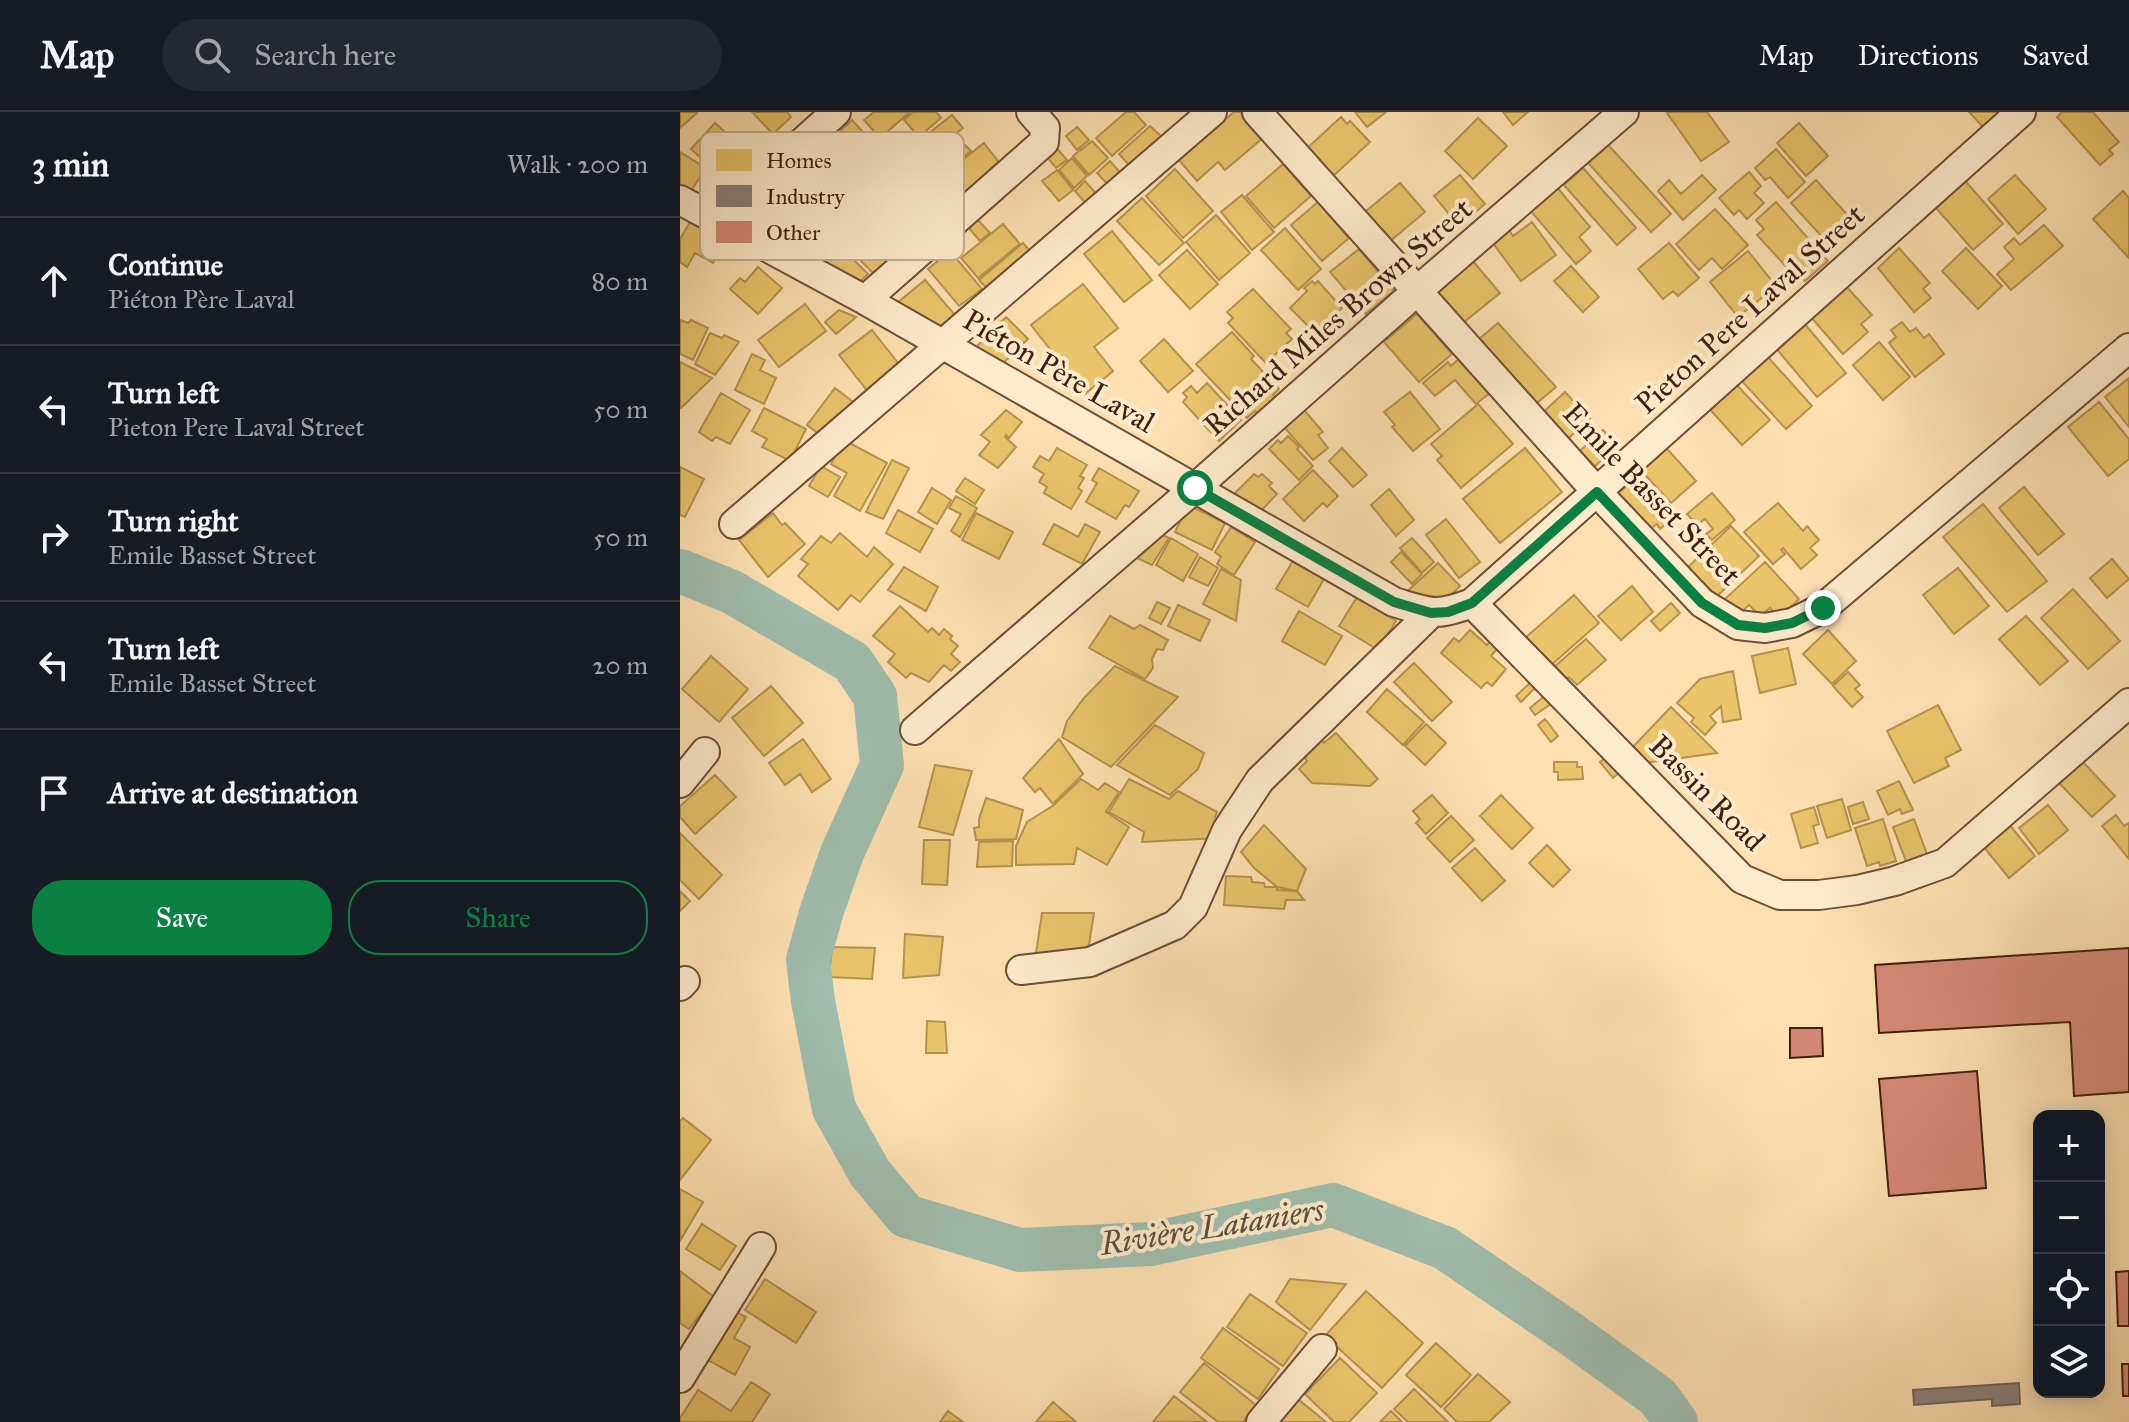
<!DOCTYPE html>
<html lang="en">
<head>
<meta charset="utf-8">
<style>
  body { margin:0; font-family:"IM FELL Great Primer",serif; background:#242831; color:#f1f3f6 }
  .controls { position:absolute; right:24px; bottom:24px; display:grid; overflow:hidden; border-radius:16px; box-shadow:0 4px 20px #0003 }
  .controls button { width:72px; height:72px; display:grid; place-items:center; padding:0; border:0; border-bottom:2px solid #363941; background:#171b24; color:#f1f3f6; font:40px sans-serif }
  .stop { position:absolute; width:24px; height:24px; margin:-18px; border:6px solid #0b8043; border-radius:50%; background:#fff }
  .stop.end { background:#0b8043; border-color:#fff; box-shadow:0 2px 8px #0008 }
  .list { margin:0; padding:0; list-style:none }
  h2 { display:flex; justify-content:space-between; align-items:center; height:104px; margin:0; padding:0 32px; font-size:34px }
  h2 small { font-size:26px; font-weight:400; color:#9ea1a6 }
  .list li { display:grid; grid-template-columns:52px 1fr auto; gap:24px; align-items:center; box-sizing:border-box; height:128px; padding:0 32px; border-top:2px solid #363941 }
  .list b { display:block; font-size:30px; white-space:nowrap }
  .list p { margin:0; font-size:26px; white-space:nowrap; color:#9ea1a6 }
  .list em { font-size:26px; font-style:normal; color:#9ea1a6 }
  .actions { display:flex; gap:16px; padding:24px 32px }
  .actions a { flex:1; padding:18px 0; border:2px solid #0b8043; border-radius:32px; text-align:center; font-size:28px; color:#0b8043 }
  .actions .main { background:#0b8043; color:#fff }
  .icon { flex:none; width:44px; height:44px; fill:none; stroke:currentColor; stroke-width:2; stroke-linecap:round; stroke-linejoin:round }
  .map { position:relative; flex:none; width:1449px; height:1310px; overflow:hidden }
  header { display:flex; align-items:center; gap:48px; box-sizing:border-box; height:112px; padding:0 40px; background:#171b24; border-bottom:2px solid #363941 }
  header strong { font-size:38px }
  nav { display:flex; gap:44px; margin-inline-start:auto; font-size:28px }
  .search { width:560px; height:72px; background:#242831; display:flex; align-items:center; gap:20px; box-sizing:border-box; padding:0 28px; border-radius:44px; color:#9ea1a6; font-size:30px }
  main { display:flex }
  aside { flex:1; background:#171b24 }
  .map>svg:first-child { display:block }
  .homes { fill:#e9c46a; stroke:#b6924f; stroke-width:2 }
  .industry { fill:#8a817c; stroke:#74635b; stroke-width:2 }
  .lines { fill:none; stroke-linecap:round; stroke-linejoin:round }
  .river { stroke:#9fbdae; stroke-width:44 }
  .building { fill:#d58775; stroke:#401e0f; stroke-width:2 }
  .minor-casing { stroke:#6f4e38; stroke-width:32 }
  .minor { stroke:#feebcc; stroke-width:28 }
  .route { stroke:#0b8043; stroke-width:10 }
  .labels { text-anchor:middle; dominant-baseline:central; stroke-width:8; stroke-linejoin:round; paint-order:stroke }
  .street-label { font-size:30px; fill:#401e0f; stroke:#feebcc }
  .water-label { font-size:32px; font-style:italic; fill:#5c4e3f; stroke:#feebcc }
  .key { fill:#feebcc; stroke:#c5ae93; stroke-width:2 }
  .key-label { font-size:22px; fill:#401e0f }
</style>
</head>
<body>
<header>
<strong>Map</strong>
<div class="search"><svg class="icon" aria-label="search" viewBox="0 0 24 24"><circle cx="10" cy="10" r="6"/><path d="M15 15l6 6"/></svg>Search here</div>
<nav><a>Map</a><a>Directions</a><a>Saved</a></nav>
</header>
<main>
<aside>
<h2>3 min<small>Walk · 200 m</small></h2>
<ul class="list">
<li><svg class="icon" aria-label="ahead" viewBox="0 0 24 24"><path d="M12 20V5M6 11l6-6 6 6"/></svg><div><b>Continue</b><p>Piéton Père Laval</p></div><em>80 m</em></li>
<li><svg class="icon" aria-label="left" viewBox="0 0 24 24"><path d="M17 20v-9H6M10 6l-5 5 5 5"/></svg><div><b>Turn left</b><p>Pieton Pere Laval Street</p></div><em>50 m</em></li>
<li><svg class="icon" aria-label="right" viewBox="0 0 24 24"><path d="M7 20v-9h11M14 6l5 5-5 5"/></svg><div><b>Turn right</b><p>Emile Basset Street</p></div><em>50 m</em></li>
<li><svg class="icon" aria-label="left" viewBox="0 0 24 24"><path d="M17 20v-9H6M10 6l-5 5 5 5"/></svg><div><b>Turn left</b><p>Emile Basset Street</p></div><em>20 m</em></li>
<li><svg class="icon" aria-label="arrive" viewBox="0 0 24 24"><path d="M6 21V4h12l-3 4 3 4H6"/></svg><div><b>Arrive at destination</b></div></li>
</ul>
<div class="actions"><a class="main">Save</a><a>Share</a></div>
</aside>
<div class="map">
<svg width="1449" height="1310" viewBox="0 0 1449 1310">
  <rect width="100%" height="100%" fill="#fde0b1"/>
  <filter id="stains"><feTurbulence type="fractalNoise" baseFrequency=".0025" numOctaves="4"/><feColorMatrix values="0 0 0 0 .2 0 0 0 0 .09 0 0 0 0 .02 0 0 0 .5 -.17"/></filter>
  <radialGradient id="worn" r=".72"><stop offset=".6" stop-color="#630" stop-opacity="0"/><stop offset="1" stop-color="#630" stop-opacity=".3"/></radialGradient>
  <path class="homes" d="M0,0H16L17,1L0,16Z
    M72,0H107L111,5L93,22Z
    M194,0H230L200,26L184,8Z
    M233,0H256L261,6L239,25L224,8Z
    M446,0H454L466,13L432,44L416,26Z
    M554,0H560L583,26L545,58L538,50L517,69L499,48Z
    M675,0H706L687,15Z
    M823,0H848L833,13Z
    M990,0H1027L1049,30L1021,49L987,1Z
    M1289,0H1322L1304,16Z
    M1382,0H1413L1439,30L1429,38L1433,42L1420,53L1377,5Z
    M272,3L283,16L255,37L244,25Z
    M661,5L667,12L670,9L690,30L650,67L624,39Z
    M798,6L827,34L793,67L765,39Z
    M172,8L189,27L142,68L117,40L143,17L152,27Z
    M35,11L68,41L44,67L11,37Z
    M1119,11L1148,44L1126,64L1097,31Z
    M470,14L484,27L451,55L439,42Z
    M397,15L409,28L397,38L386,24Z
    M277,25L291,39L252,70L240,55Z
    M922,26L991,102L971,120L908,51L911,49L904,41Z
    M412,29L428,46L409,63L393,44Z
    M304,31L321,53L269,93L252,72Z
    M373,32L387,48L376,56L363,40Z
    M1096,37L1125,70L1108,86L1090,65L1085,68L1075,56Z
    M0,40L26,56L9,82L0,77Z
    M392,46L407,64L394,76L379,58Z
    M430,49L444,65L432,77L417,61Z
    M603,52L631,84L594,116L566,84Z
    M903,56L956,116L937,133L884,73Z
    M495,57L533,99L503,126L466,84Z
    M377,58L393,78L379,89L362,69Z
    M1069,60L1081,74L1074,81L1084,91L1067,107L1059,98L1054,103L1039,86Z
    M780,63L805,92L779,114L754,84Z
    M1022,63L1036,78L1003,108L978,79L989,68L1001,82Z
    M1280,63L1323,112L1293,138L1250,89Z
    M1335,63L1366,97L1338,122L1308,87Z
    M1136,68L1171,107L1146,129L1111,91Z
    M405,69L419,85L408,94L395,79Z
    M720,71L745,100L709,130L685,100Z
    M876,74L910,115L899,125L911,139L896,152L849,97Z
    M1443,79L1449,86V146L1413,107Z
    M562,83L594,120L572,138L541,100Z
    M462,86L504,131L479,153L437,109Z
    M638,90L669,126L642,149L611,113Z
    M1096,90L1148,149L1125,169L1114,157L1111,160L1077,123L1084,117L1076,108Z
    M1035,97L1068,133L1042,157L1032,146L1019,158L996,132Z
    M536,103L570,141L539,168L506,130Z
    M298,108L310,121L300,129L289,116Z
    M10,110L45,131L33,151L15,141L7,155L0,150V127Z
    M852,110L876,143L841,169L812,130L829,118L833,124Z
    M323,112L340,132L298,166L281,146Z
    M1364,113L1383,134L1331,178L1317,162L1334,147L1324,135L1334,126L1340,133Z
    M141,115L188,162L174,175L113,138Z
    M605,116L641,157L618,178L581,138Z
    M432,119L472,168L444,190L404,142Z
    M343,131L355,145L309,179L299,168Z
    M989,131L1019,166L998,184L993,179L983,187L958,157Z
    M1219,136L1250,171L1243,177L1251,186L1234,200L1198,156Z
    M1286,136L1322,174L1298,197L1262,159Z
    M193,137L207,150L195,163L181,149Z
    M679,137L714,179L686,202L650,160Z
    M507,138L538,172L510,197L479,163Z
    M270,139L302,177L279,194L248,157Z
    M1068,139L1096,174L1058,205L1030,170Z
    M792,148L820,181L778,215L751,183Z
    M891,154L919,185L903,200L874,169Z
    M78,155L102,176L78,202L50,177L60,166L65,170Z
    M245,168L280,209L253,223L217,191Z
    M632,169L635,172L638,169L662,196L645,214L644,212L635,221L610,196L627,179L624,176Z
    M403,172L438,216L414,235L433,259L405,282L351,213Z
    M1166,174L1192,203L1181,212L1188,220L1163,242L1130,204Z
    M573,177L611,217L606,221L612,227L586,251L548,211L553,206L547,200Z
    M125,192L146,219L99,255L78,228Z
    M159,198L176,205L156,222L145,210Z
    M737,202L772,242L739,270L704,230Z
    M326,205L348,227L317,257L296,235Z
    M0,208L8,211L11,208L28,216L13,248L0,242Z
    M1222,210L1230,220L1236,216L1244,226L1249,222L1264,242L1235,265L1209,231L1216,225L1211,218Z
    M818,211L876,275L851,296L793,232Z
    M1124,211L1166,261L1137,285L1095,235Z
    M192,218L222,256L189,281L159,243Z
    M552,220L574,244L571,247L599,277L593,283L597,288L580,304L575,299L567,306L516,252Z
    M30,221L42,226L44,223L59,230L35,263L15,252Z
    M484,227L513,259L488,280L460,249Z
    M1199,230L1230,265L1203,288L1173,253Z
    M72,242L85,248L80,258L96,266L84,292L55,278Z
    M1087,244L1132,294L1106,317L1061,268Z
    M781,245L811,280L796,292L775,268L755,284L743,271L768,250L771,254Z
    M0,250L32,266L1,296H0Z
    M1449,266V315L1425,285Z
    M1053,269L1090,308L1062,333L1026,293Z
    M527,271L561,308L539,329L503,290L507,285L503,281L511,274L517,281Z
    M155,276L181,296L144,326L127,313Z
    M730,280L760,317L733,339L712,315L715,313L704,300Z
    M885,280L910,307L881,333L857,306Z
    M41,281L70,298L50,332L36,325L32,329L19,320Z
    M1419,290L1449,327V347L1428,364L1388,315Z
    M798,292L833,332L781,376L757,348L762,344L751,332Z
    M84,296L126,317L110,349L82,335L87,327L72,319Z
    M326,298L342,310L329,326L326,323L325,325L336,335L318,356L299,343L310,330L301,323Z
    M624,298L643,320L638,323L648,336L633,348L603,314Z
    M923,318L937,334L912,357L892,346Z
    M608,324L619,335L617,337L633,354L619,368L589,337L598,328L601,331Z
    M164,328L207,351L180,399L154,384L167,361L151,352Z
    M980,329L1016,369L991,391L955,352Z
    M377,336L407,353L400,364L404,366L398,376L402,379L391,397L364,381L367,375L359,370L364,362L353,355L360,344L369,349Z
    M662,336L687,363L673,375L649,349Z
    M845,336L882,380L820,431L783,387Z
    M212,348L229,356L203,407L186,400Z
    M141,354L160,365L148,385L129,374Z
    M0,355L24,367L5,405L0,403Z
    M419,356L459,379L449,395L445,393L436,407L406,390L417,371L412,368Z
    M633,358L658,384L647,395L643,391L624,409L603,387Z
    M574,362L578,365L582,362L592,371L589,374L597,382L578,402L555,381Z
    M957,365L994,405L980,417L977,412L968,419L936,383Z
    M285,366L304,378L295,392L276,379Z
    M1344,375L1384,422L1358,443L1319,396Z
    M252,376L271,388L257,412L238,400Z
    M709,377L734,408L716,424L691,393Z
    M1032,381L1055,408L1032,428L1026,422L1033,417L1025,407L1017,413L1007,402Z
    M276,384L297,396L280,425L271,419L281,402L269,396Z
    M1098,391L1123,419L1127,414L1139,428L1130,436L1137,443L1121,457L1103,436L1101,438L1105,442L1093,452L1064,420Z
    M1303,392L1367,469L1327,500L1263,425Z
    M508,393L545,411L532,438L495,420Z
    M218,398L253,417L240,440L206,421Z
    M93,401L102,413L105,411L125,432L88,465L59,428Z
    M296,401L333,420L319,447L282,428Z
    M766,407L800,450L779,466L746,423Z
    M374,412L398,425L405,412L420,420L402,452L363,432Z
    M1051,414L1079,444L1035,486L1007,456Z
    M551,415L575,430L554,463L537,452L541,445L535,440Z
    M474,419L489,426L472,453L444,440Z
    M160,421L187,445L194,435L213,452L180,490L171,483L158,498L118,464L128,452L121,447L141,424L151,431Z
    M491,426L518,442L503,469L476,453Z
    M732,426L754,450L742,461L720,436Z
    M721,440L742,462L732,472L711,450Z
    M520,445L538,456L528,474L509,465Z
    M614,447L645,465L628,495L596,477Z
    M1432,447L1449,467L1427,486L1410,466Z
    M1085,450L1119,487L1109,497L1095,502L1090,496L1080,504L1069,493L1058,503L1044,488Z
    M758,451L780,474L756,498L720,486Z
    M224,455L258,475L246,499L208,478Z
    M1278,456L1309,494L1274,522L1243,483Z
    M541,457L561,468L556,509L523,492Z
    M952,474L973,500L941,528L918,504Z
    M1393,477L1440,529L1408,557L1361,506Z
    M894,483L919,511L869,555L844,527Z
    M677,485L716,509L698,538L659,514Z
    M477,490L490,496L481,512L469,506Z
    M991,491L1000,501L980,519L971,509Z
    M498,493L530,508L520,529L488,514Z
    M220,494L248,520L252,516L259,523L264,517L272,524L270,527L278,534L271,542L280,550L271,559L264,553L249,570L231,561L226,566L208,550L215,542L193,524Z
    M619,499L662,524L645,553L602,529Z
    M430,504L454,517L460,513L488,528L483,538L477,537L472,547L473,556L465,567L409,536Z
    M1346,504L1388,549L1360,573L1319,527Z
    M790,518L807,533L813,526L821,532L811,544L826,557L812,574L807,570L801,576L761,541L774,526L779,530Z
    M1148,518L1176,549L1152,572L1123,542Z
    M906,527L926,548L897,573L889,565L885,568L874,555Z
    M1108,536L1116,572L1080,581L1072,544Z
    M31,544L68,577L39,610L2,577Z
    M734,551L772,590L752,609L714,570Z
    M435,554L498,585L431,655L382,625L387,609L404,586Z
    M1053,559L1061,607L1043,610L1041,594L1030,604L1036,611L1025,623L1011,610L1014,606L997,591L1020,567Z
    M1168,560L1180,573L1175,577L1183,585L1172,595L1153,574Z
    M852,569L857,574L841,590L836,584Z
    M91,574L123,611L84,644L52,606Z
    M707,577L744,610L723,633L687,600Z
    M866,583L872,591L855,603L850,596Z
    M1258,593L1281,638L1265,646L1269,654L1234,671L1207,619Z
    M991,595L1037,641L957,652L947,641Z
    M865,607L878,624L871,630L858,613Z
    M746,612L766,631L745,653L725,634Z
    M475,613L524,641L518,657L490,683L437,653Z
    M656,621L698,667L690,674L632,671L619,657L627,649L624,645L642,628L644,631Z
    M123,627L151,667L132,680L120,662L105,673L89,651Z
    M379,627L403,662L373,692L360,676L355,680L343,666Z
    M928,643L941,659L933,666L920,650Z
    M1402,649L1435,684L1412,705L1379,671Z
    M874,650H897V655H902L903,667L878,668V660H874Z
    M255,653L292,659L273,723L239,715Z
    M35,663L56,685L15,722L0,705V694Z
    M401,667L418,678L425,671L439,680L426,700L449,715L427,753L397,736L394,752L336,753V734L347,710L374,693Z
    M449,667L489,687L498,679L537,700L535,705L546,712L539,726L462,730L464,720L429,700Z
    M1219,669L1233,698L1222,702L1220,697L1208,703L1197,679Z
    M752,683L768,701L746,722L736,711L740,707L733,699Z
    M821,683L853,716L832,737L800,704Z
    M306,686L343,698L336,727L296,728L294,716L299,715V707Z
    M1162,687L1171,718L1147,726L1137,694Z
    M1183,690L1189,707L1173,712L1168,695Z
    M1368,693L1388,718L1359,742L1339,716Z
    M1134,695L1139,712L1133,714L1138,731L1121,736L1111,702Z
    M1436,703L1444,714L1449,711V747L1422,714Z
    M771,704L794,728L770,750L747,726Z
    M1203,707L1216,749L1200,754L1199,750L1187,754L1175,716Z
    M1234,707L1248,745L1227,752L1213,715Z
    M1328,711L1355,744L1329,766L1302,733Z
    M584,713L626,757L617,779L597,775L574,756L561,740Z
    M0,721L42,763L19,787L0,768Z
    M244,728H270L267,773L242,772Z
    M333,729L332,754L297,755L299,730Z
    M867,733L890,758L873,775L849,751Z
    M795,736L825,769L802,789L772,756Z
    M546,764L571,765L572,770L584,771L585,775H597V778L617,779L624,788H606L604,797L544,793Z
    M0,779L10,789L0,799Z
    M362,801H414L407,845L356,841Z
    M225,822L263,825L259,863L223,866Z
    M152,835L195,836L192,867L149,865Z
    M247,909L265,910L267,941H246Z
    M3,1006L31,1028L0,1068V1009Z
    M0,1077L23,1090L0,1129Z
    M22,1112L56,1134L40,1158L6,1137Z
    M0,1159L34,1185L9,1217L0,1211Z
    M85,1167L136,1200L116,1231L65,1198Z
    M610,1167L666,1172L630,1218L596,1190Z
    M686,1179L743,1231L702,1276L645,1224Z
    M570,1182L627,1221L603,1254L547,1215Z
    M46,1195L66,1205L54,1226L70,1235L55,1263L19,1243Z
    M543,1216L599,1257L578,1287L521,1246Z
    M756,1231L791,1263L761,1295L726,1263Z
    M660,1246L697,1281L669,1310H654L625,1282Z
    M524,1251L577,1294L563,1310H538L500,1280Z
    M798,1262L830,1290L809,1310H777L764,1297Z
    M71,1270L90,1282L72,1310H0V1306L18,1278L51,1299Z
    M734,1277L768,1310H728L714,1297Z
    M494,1284L527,1310H473Z
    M618,1287L646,1310H598Z
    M373,1290L396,1310H356Z
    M268,1299L283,1310H260Z
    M711,1299L722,1310H700Z"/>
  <path class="industry" d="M1339,1271L1340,1292L1312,1294V1287L1234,1293L1233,1278Z"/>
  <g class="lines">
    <path class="river" d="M0,459L52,480L172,550L195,584L202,653L162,741L142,798L128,848L133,889L154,997L190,1061L226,1104L340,1138L471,1132L653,1093L765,1136L891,1222L978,1285L996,1310"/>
  </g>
  <path class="building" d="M1449,836V980L1394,984L1390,910L1199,921L1195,853Z
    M1110,916H1142L1143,944L1110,946Z
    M1297,959L1306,1076L1209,1084L1199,967Z
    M1449,1159V1214H1438L1436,1160Z
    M1442,1252H1449V1284H1443Z"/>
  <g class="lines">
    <g class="minor-casing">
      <path id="minor" d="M577,0L917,380L1022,491L1058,513L1085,516L1112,511L1143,496L1449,236
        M0,88L185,188L714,490C751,501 755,505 792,491L1341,0
        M36,108L156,0
        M185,188L364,30L365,16L351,0
        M54,412L532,0
        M792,491L1062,767L1100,783H1139L1177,778L1215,769L1265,751L1449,591
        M235,618L515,376L737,179L944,0
        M0,671L25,640
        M341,858L410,850L495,813L513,795L547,718L580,668L751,501
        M0,874L5,869
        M0,1266L81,1135
        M581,1310L642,1237"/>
    </g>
    <use href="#minor" class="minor"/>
  </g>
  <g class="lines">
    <path class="route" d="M515,376L714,490L751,501L768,500L792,491L917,380L1022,491L1058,513L1085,516L1112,511L1143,496"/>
  </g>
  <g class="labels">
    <g class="street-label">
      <text transform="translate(1070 197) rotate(-42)">Pieton Pere Laval Street</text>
      <text transform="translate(658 205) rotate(-41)">Richard Miles Brown Street</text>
      <text transform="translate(379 259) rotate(30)">Piéton Père Laval</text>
      <text transform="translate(972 382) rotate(46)">Emile Basset Street</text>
      <text transform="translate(1027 681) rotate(45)">Bassin Road</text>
    </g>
    <g class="water-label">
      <text transform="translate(532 1115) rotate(-9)">Rivière Lataniers</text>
    </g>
  </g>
  <rect x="20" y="20" width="264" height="128" rx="12" class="key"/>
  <rect x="36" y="37" width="36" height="22" fill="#e9c46a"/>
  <rect x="36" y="73" width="36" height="22" fill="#8a817c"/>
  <rect x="36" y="109" width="36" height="22" fill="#d58775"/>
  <g class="key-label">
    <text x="86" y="56">Homes</text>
    <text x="86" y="92">Industry</text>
    <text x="86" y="128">Other</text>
  </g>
  <rect width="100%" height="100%" filter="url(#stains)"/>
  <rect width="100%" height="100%" fill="url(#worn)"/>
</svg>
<div class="controls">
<button>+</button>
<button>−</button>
<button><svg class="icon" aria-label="locate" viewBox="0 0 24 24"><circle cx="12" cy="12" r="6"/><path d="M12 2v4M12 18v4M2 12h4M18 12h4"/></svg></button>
<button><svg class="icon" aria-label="layers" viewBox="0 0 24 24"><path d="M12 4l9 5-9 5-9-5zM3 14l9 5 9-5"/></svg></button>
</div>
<div class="stop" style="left:515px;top:376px"></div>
<div class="stop end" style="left:1143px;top:496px"></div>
</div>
</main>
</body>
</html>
